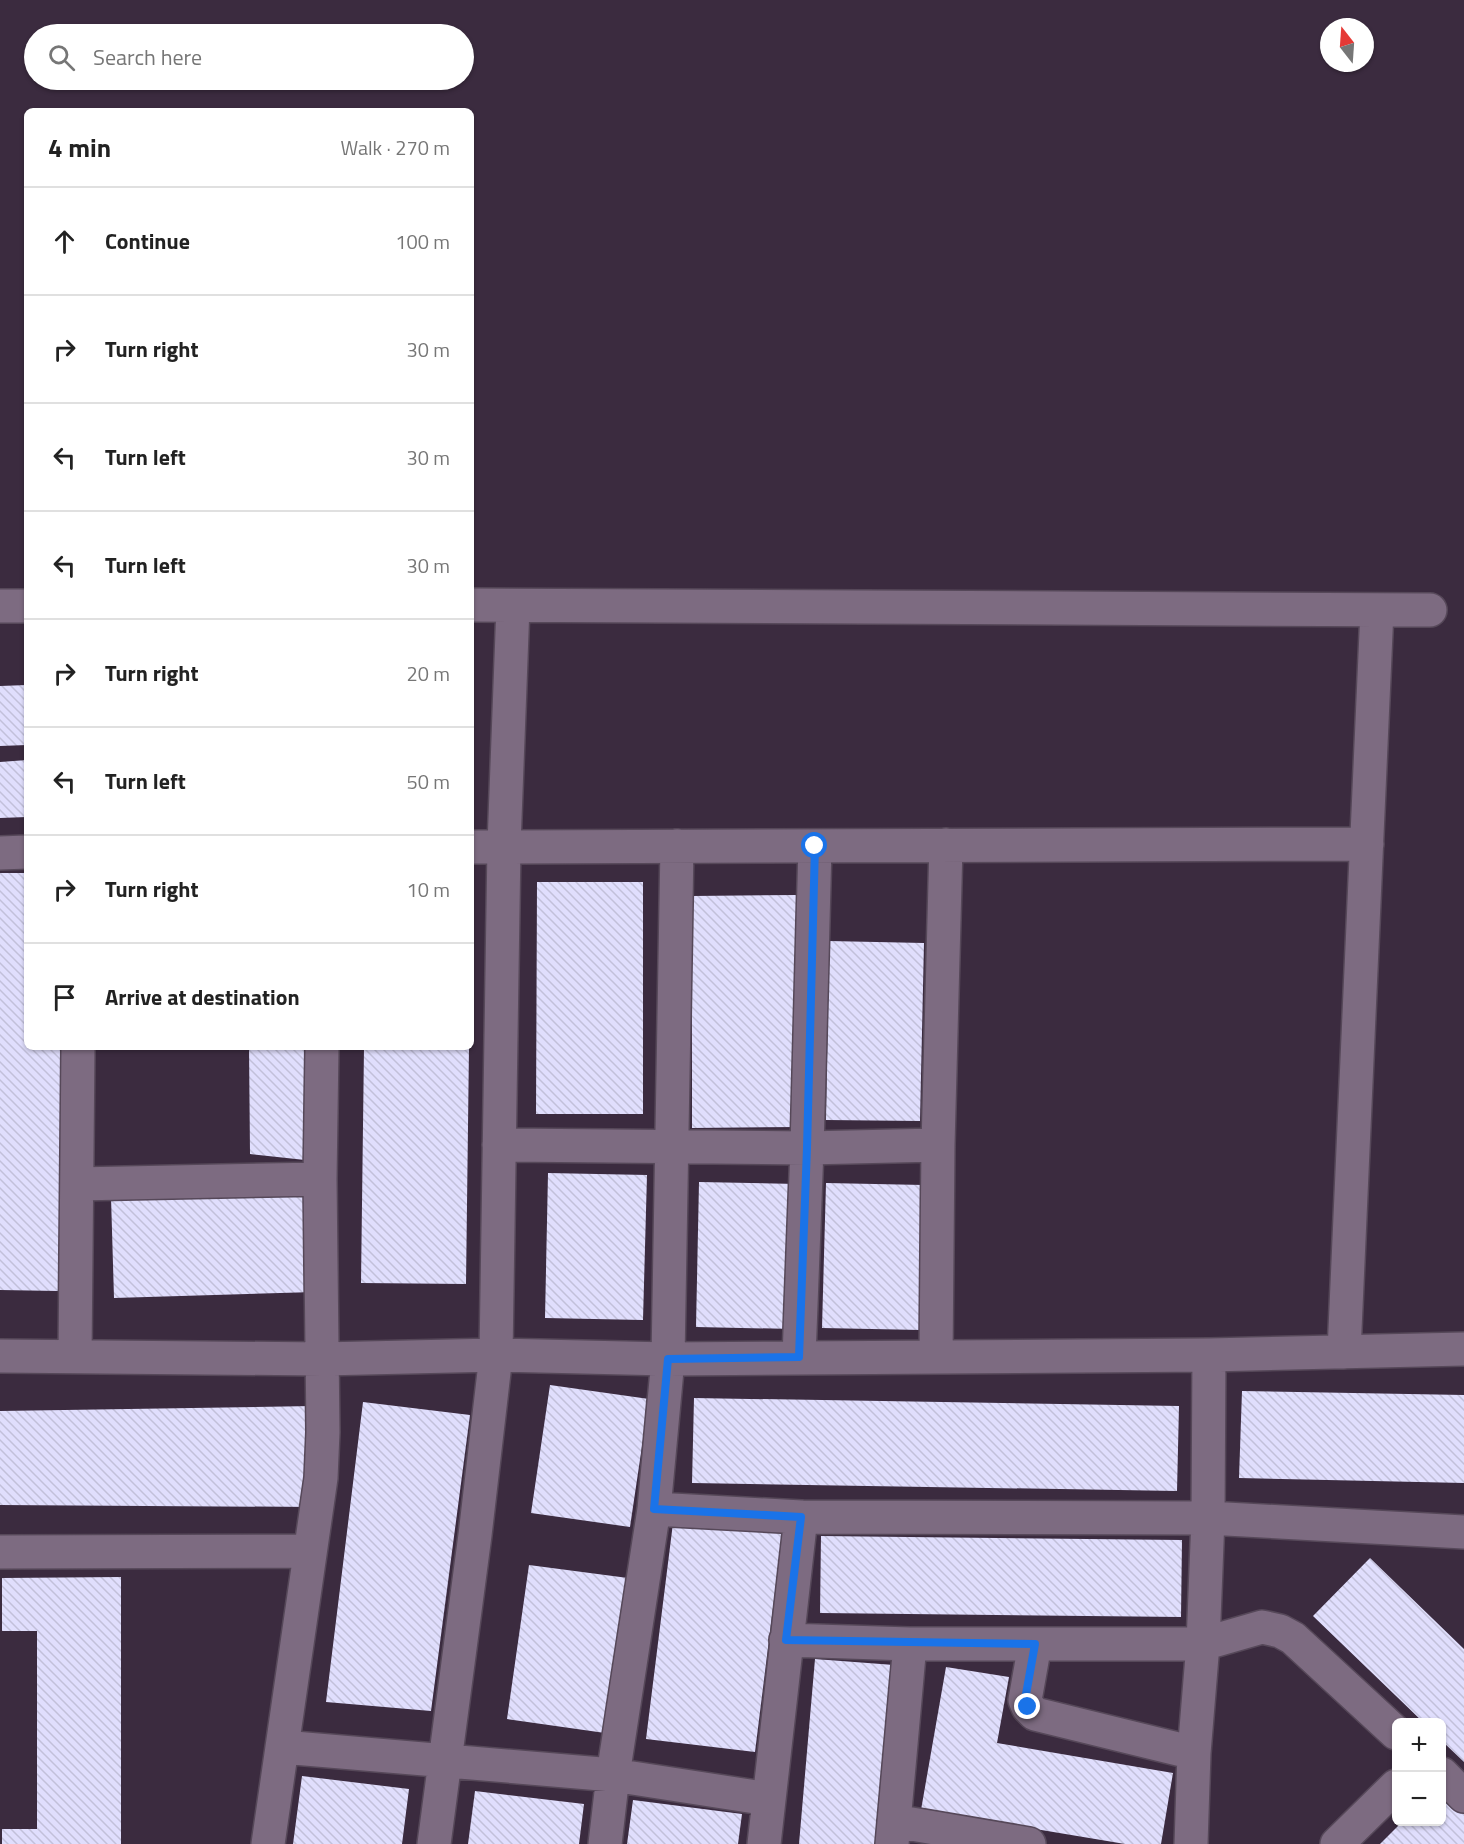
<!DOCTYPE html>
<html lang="en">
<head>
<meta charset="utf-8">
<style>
  body { margin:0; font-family:"Titillium Web",sans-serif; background:#f2f2f2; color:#222 }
  .controls { position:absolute; right:18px; bottom:18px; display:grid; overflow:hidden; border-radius:9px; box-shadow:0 2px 4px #0004 }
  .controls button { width:54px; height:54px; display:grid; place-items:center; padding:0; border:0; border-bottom:2px solid #e0e0e0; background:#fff; color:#222; font:30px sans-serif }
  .compass { position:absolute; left:1320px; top:18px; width:54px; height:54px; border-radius:50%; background:#fff; box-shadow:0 2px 4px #0004; rotate:343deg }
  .stop { position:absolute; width:18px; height:18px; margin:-14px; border:4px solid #1a73e8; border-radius:50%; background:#fff }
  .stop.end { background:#1a73e8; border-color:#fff; box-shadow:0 2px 6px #0008 }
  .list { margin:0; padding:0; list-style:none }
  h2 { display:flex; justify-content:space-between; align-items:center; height:78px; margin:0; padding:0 24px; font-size:26px }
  h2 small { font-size:20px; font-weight:400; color:#767676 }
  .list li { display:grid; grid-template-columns:39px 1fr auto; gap:18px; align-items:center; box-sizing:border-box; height:108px; padding:0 24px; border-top:2px solid #e0e0e0 }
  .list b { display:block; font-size:22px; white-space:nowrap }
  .list em { font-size:20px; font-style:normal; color:#767676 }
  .icon { flex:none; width:33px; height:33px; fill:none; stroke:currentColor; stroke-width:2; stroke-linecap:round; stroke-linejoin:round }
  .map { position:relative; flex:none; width:1464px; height:1844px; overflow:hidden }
  .search { position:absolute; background:#fff; box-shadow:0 2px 4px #0004; left:24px; top:24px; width:450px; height:66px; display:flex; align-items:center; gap:15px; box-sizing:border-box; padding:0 21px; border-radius:33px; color:#767676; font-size:22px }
  .panel { position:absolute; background:#fff; box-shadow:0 2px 4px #0004; left:24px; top:108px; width:450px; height:942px; border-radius:9px }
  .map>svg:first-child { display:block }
  .building { fill:url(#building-back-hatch) }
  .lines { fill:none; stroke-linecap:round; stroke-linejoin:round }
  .minor-casing { stroke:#564859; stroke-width:36 }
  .minor { stroke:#7d6b81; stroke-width:33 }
  .route { stroke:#1a73e8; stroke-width:8 }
</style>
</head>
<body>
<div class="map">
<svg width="1464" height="1844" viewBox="0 0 1464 1844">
  <defs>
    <pattern id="building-back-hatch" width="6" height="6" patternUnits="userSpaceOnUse" patternTransform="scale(1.5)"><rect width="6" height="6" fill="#e0defd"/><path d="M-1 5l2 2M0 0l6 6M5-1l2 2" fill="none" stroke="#c2c0da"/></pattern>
  </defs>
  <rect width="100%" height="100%" fill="#3b2b3f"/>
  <path class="building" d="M27,685V745L0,746V686Z
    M27,760V817L0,818V762Z
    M0,873H27V1047H62L58,1291L0,1290Z
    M537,882H643V1114H536Z
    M798,895L799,1127L692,1128V896Z
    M829,941L924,943L920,1121L826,1120Z
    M249,1047H320L305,1160L250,1154Z
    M364,1047H469L466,1284L361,1283Z
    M548,1173L647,1175L643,1320L545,1318Z
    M699,1182L798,1184L794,1329L696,1327Z
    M826,1183L924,1185L921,1330L822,1328Z
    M314,1194L315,1292L114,1298L111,1197Z
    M550,1385L649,1399L630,1527L531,1513Z
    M1242,1391L1464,1395V1483L1239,1478Z
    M694,1398L1179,1406L1177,1491L692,1483Z
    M363,1402L470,1415L431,1711L326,1702Z
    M313,1406L314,1507L0,1505V1411Z
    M674,1515L783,1528L755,1752L646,1739Z
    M821,1536L1182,1540L1181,1617L820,1613Z
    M1370,1558L1464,1649V1762L1442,1741V1722H1423L1313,1616Z
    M529,1565L628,1578L605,1733L507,1719Z
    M121,1577V1844H2V1829H37V1631H2V1578Z
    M815,1659L894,1665L879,1844H799Z
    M946,1667L1009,1677L997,1743L1173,1773L1161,1844H1125L921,1810Z
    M302,1776L409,1789L402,1844H293Z
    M1442,1784L1464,1806V1844H1380L1402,1822H1442Z
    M475,1791L584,1804L579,1844H468Z
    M633,1800L742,1814L738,1844H627Z"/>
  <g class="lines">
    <g class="minor-casing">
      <path id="minor" d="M471,605L1430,610
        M0,606H27
        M471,847L1367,844
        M0,853L27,852
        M499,1145L807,1148L938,1145
        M77,1184L320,1179
        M1344,1352L1377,610
        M0,1356L322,1359L496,1355L668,1359L1209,1355L1464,1349
        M75,1356L78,1047
        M799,1357L807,1148L815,846
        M936,1357L938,1145L946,845
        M654,1509L668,1359L677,846
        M0,1552L309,1551
        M786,1640L910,1644H1203L1262,1627L1280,1631L1293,1638L1396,1733
        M1035,1644L1025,1700L1028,1707L1035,1714L1194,1753
        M282,1747L613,1775L769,1799
        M1442,1774L1464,1796
        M894,1821L1029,1844
        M268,1844L321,1478L323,1432L320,1179L322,1047
        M434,1844L475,1535L496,1355L504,845L513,606
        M605,1844L613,1775L654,1509L801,1517L1208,1518L1464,1532
        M764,1844L801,1517
        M892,1844L910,1644
        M1191,1844L1194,1753L1203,1644L1208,1518L1209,1355
        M1337,1844L1396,1786"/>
    </g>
    <use href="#minor" class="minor"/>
  </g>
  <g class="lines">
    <path class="route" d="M815,846L807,1148L799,1357L668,1359L654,1509L801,1517L786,1640L1035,1644L1025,1700L1028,1707"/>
  </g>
</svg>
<div class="controls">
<button>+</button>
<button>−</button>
</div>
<svg class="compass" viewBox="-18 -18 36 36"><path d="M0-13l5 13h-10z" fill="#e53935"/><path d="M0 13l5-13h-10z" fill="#767676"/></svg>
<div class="stop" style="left:815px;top:846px"></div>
<div class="stop end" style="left:1028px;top:1707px"></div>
<div class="search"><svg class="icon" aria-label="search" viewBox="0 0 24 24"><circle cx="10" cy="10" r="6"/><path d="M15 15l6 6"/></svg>Search here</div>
<section class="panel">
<h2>4 min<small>Walk · 270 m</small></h2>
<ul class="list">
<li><svg class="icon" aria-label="ahead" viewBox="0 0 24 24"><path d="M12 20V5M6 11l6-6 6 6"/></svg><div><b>Continue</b></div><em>100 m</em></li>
<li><svg class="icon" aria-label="right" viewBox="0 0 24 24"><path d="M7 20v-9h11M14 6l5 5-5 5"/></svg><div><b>Turn right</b></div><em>30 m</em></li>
<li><svg class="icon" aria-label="left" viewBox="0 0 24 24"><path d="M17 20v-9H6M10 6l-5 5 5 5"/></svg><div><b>Turn left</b></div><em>30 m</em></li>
<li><svg class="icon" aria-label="left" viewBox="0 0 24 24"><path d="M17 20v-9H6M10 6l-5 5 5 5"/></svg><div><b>Turn left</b></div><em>30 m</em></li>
<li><svg class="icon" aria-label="right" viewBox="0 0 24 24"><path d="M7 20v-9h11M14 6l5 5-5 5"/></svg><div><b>Turn right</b></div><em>20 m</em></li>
<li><svg class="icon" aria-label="left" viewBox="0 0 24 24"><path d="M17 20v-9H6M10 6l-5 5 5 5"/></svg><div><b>Turn left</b></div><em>50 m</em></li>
<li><svg class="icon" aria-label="right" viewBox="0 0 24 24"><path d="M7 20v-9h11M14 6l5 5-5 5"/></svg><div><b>Turn right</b></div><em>10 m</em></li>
<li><svg class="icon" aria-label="arrive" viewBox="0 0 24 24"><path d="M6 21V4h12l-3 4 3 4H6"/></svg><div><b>Arrive at destination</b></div></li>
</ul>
</section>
</div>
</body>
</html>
